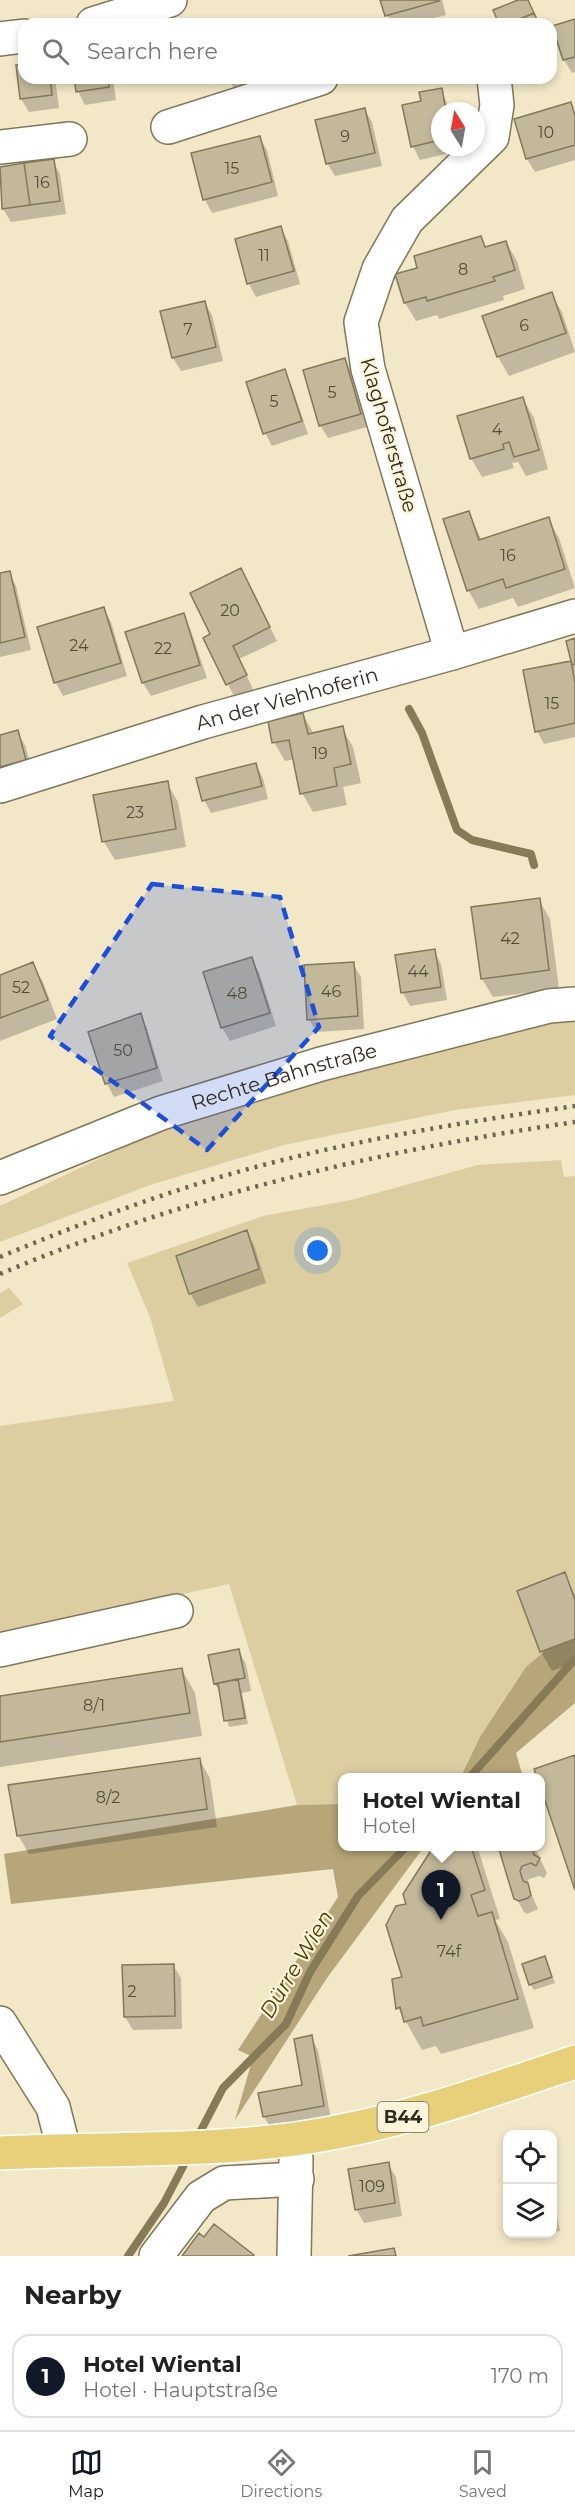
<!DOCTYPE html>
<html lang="en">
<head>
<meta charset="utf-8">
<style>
  body { margin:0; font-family:Montserrat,sans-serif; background:#f6f6f6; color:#222 }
  .controls { position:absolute; right:18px; bottom:18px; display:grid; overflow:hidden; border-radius:12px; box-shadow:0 3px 9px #0003 }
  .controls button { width:54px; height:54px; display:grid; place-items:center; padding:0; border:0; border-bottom:2px solid #e0e0e0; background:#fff; color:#222; font:30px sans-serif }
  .compass { position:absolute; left:431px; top:102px; width:54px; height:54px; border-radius:50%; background:#fff; box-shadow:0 3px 9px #0003; rotate:349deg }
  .you { position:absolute; left:318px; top:1251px; width:21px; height:21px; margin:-15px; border:4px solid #fff; border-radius:50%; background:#1a73e8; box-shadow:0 0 0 9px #1a73e833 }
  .badge { display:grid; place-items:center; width:39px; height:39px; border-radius:50%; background:#111827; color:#fff; font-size:20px; font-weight:700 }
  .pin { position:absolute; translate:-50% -50px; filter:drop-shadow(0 2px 3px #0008) }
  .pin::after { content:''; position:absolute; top:32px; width:21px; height:18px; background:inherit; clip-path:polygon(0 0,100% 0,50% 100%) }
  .popup { position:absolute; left:338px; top:1773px; width:207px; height:78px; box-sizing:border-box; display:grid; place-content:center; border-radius:12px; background:#fff; filter:drop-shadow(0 2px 4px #0005); font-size:20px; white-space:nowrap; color:#767676 }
  .popup b { font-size:22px; color:#222 }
  .popup::after { content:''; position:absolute; left:50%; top:100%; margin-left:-12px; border:12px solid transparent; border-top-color:#fff }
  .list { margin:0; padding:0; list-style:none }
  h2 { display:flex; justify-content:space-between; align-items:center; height:78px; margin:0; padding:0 24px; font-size:26px }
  h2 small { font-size:20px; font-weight:400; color:#767676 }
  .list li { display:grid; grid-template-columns:39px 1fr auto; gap:18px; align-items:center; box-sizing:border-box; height:84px; margin:0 12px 12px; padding:0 12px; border:2px solid #e0e0e0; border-radius:18px }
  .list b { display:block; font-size:22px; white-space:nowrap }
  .list p { margin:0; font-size:20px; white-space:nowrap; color:#767676 }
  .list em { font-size:20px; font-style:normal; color:#767676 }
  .icon { flex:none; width:33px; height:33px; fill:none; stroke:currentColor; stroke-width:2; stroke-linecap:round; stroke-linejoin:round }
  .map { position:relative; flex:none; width:575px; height:2256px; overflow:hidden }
  .search { position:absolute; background:#fff; box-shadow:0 3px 9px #0003; left:18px; right:18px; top:18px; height:66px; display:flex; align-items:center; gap:15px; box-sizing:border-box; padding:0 21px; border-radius:18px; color:#767676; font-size:22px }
  .sheet { height:174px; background:#fff }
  nav { display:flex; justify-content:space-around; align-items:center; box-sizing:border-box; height:84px; border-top:2px solid #e0e0e0; background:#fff; font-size:16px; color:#767676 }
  nav a { display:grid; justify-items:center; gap:3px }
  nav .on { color:#111827 }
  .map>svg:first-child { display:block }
  .green { fill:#ddcea2 }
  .forest { fill:#b6a679 }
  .shadow { fill:#0003 }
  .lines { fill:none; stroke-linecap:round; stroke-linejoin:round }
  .stream { stroke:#867a57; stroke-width:8 }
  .building { fill:#c3b99a; stroke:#82785b; stroke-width:1.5 }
  .minor-casing { stroke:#807659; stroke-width:36 }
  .major-casing { stroke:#fff; stroke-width:36 }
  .minor { stroke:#fff; stroke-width:33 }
  .major { stroke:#e8d07a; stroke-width:33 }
  .rail { stroke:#6c6552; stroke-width:4.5; stroke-dasharray:3 6; stroke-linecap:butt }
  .marked { fill:#1d4ed8; fill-opacity:0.2; stroke:#1d4ed8; stroke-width:4.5; stroke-dasharray:12 8; stroke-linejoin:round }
  .labels { text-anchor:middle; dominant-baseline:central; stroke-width:4.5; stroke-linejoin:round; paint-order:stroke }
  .number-label { font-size:16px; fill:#534e3c }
  .shield { fill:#fdf4da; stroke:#6c6756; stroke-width:1.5 }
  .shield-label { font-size:18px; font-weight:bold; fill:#2e2a1d }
  .street-label { font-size:20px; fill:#2e2a1d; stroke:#fdf4da }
  .water-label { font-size:21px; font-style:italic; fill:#4c3c00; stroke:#fdf4da }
</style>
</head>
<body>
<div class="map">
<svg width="575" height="2256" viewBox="0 0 575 2256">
  <rect width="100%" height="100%" fill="#f2e7c7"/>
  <path class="green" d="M575,1020V1095L455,1110L284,1145L150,1185L0,1242V1206L166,1127L329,1075L554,1023Z
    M561,1160L564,1177L575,1176V1626L480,1737L460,1777L342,1778V1804L297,1805L229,1584L0,1634V1426L174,1401L150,1317L127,1263L263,1216L351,1200L478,1165Z
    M9,1288L23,1304L0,1318V1293Z"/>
  <path class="forest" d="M575,1626V1703L516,1753L523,1777L460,1778L480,1737L526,1667Z
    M342,1804V1846L424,1847L327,1978L235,2120L253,2057L238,2050L338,1897L333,1869L11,1904L4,1854L297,1805Z"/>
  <path class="shadow" d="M382,0H442L446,15L411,24H391Z
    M575,20V72L572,73L564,60L554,27Z
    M24,65V78H55L59,108L29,112L21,99Z
    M76,78H113L116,100L85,105L78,91Z
    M228,78H301L236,92Z
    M441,89L450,111H440V147H457L458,151L420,160L413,146L422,102Z
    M570,104L575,113V160L535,172L527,159L516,120Z
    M364,109L372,122L382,166L335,176L327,163Z
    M259,137L267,150L278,196L212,213L205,200L193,154Z
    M53,161L60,174L66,214L11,222L3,209L0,168Z
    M280,228L288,241L300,284L256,297L249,284L237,240Z
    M480,237L487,248L506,242L517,261L525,289L503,296L504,300L439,319L437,315L416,321L405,303L419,269Z
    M551,294L562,312L575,352L509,376L498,357L484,317Z
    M204,302L212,315L223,361L181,371L173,358L162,312Z
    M345,359L352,373L367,427L328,438L320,425Z
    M284,371L291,384L308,434L272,446L265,433Z
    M523,399L534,418L548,469L526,476L518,462L512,463L514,468L482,477L471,458Z
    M469,513L482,541L548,519L559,538L575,588L518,607L513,598L479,609L468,590Z
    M9,573L16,586L31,650L0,657V575Z
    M248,583L277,641L239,659L253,689L235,698L205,639L213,635Z
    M103,608L111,622L127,676L63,696L56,683L39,628Z
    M183,615L190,628L207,678L151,696L143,683Z
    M575,640V737L544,744L537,731L524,672L573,662Z
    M303,715L314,734L342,728L353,747L361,783L343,787L347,805L313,812L302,793L295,759L285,761L274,742Z
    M17,732L25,745L33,773H0V736Z
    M255,764L263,778L268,799L211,813L204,800Z
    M167,783L178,802L186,847L115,860L104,842Z
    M539,900L550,919L559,989L493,997L482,979Z
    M434,951L441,964L447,1000L410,1006L403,993Z
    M251,959L259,972L276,1026L230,1041L222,1028L205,973Z
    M32,964L43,982L57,1019L0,1041V976Z
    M353,964L361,977L364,1029L316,1032L309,1019Z
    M140,1015L147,1028L163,1081L114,1097L107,1084L90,1033Z
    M246,1232L254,1245L266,1283L198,1307L190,1293Z
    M564,1574L575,1594V1662L552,1671L541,1652L518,1592Z
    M238,1650L246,1664L251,1691L242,1693L248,1724L229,1727L221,1695L215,1684Z
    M182,1670L195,1693L202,1736L0,1767V1698Z
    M199,1759L210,1778L217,1827L29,1854L18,1835Z
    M443,1846H477L478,1849L500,1919L495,1920L508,1942L534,2028L441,2054L436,2046L422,2050L398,2008L404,1978L407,1905Z
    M500,1846H534L547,1873L544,1878L539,1876L529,1879L527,1884L538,1909L527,1914L524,1912L516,1898Z
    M545,1958L555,1983L534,1990L530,1984Z
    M173,1965L181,1978L182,2029L133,2030L125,2017Z
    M311,2037L318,2050L331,2119L272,2130L264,2117L304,2086Z
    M388,2164L396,2177L402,2216L364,2223L356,2209Z
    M552,2194L560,2231L552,2232Z
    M526,2234H548L529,2238Z"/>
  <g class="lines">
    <path class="stream" d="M409,709L422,733L457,830L472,840L531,854L534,865
      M469,1778L575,1659
      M196,2140L223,2088L286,2024L310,1972L358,1896L407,1846
      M128,2256L164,2203L188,2157"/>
  </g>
  <path class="building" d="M380,0H439V1L385,16Z
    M518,0H528L534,13L508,24H499L493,10Z
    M534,13L539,24H508Z
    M575,19V57L563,60L552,26Z
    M24,64V78H50L52,95L20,99L16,65Z
    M74,78H108L109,87L76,92Z
    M442,88L446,111H440V140L411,147L402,105L421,101L419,92Z
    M571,102L575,116V145L526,159L514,119Z
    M365,108L375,153L326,164L315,120Z
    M260,136L272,182L203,200L191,153Z
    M54,159L60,201L30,205L24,163Z
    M24,163L30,205L2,209L0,167Z
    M281,226L294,271L247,284L235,239Z
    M481,236L485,247L506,241L515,270L493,277L495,281L427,301L426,297L404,303L395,274L417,268L414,256Z
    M552,292L566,333L497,357L482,316Z
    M205,301L216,347L172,358L160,311Z
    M345,358L361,414L319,426L303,370Z
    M285,369L302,421L263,434L246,382Z
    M523,397L539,450L514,457L509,442L503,444L504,449L470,459L457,416Z
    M469,511L479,540L549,517L565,569L506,588L503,579L467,591L443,519Z
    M241,568L270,627L233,646L247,675L226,685L203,638L210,634L190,593Z
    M10,571L25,637L0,643V573Z
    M104,607L121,663L54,683L37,627Z
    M184,613L200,665L142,683L125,632Z
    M575,638V664L572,665L566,641Z
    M571,661L575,683V723L535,732L523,670Z
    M303,713L308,734L343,726L351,764L334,768L337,786L300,794L289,740L272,743L268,721Z
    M18,730L26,760L0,767V735Z
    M256,763L262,786L202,801L196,778Z
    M168,781L176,829L102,842L93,795Z
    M540,898L549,970L481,979L471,907Z
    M435,949L441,987L401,993L395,955Z
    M252,957L270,1013L221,1028L203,972Z
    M33,962L48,1000L0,1018V975Z
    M354,962L358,1016L307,1020L304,965Z
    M141,1013L157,1068L105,1084L88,1032Z
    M247,1230L259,1269L189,1294L176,1256Z
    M565,1572L575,1600V1639L540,1652L517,1591Z
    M239,1649L245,1678L214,1684L208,1655Z
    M182,1668L190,1713L0,1742V1696Z
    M238,1679L245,1718L224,1721L218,1683Z
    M575,1755V1890L540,1786V1778H537L534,1769Z
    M200,1758L207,1809L17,1836L8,1785Z
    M471,1846L485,1890L471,1895L478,1916L492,1912L518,1999L423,2026L421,2017L404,2022L400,2007L396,2009L392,1979L402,1977L386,1925L396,1906L406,1904L403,1894L432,1849L442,1846Z
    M498,1846H532L534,1855L540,1858L536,1866L531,1863L522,1866L520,1871L523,1881L528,1883L531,1895L528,1898L519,1901L514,1899Z
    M545,1956L552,1977L529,1985L522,1964Z
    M174,1964L175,2016L124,2017L122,1965Z
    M312,2035L324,2106L263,2117L258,2093L302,2085L294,2039Z
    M389,2162L395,2203L355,2210L348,2169Z
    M214,2224L254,2255L253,2256H182L199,2233L204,2237Z
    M394,2248L396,2256H348Z"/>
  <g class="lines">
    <g class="minor-casing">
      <g id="minor">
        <path d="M93,24L170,0"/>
        <path d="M0,39L24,36"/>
        <path d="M168,127L321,78"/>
        <path d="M0,147L70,139"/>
        <path d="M452,653L368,369L361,322L379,269L407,220L492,137L497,105L494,78"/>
        <path id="s1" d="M0,786L203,722L452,653L575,616"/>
        <path id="s2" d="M0,1178L161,1113L321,1064L549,1006L575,1004"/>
        <path d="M0,1650L176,1611"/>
        <path d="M0,2023L53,2107L64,2150"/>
        <path d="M156,2256L201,2197L224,2183L297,2179"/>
        <path d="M294,2256L296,2159"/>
      </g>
    </g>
    <g class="major-casing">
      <path id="major" d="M0,2153C98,2148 197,2152 295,2139C391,2126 484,2093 575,2062"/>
    </g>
    <use href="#minor" class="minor"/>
    <use href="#major" class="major"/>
    <path class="rail" d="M0,1257C74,1226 149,1198 227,1175C341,1142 458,1123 575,1106
      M0,1274C184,1196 377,1151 575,1122"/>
  </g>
  <path class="marked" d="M152,884L280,897L319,1027L207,1150L50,1036Z"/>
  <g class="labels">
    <g class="number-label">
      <text x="546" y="132">10</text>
      <text x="345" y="136">9</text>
      <text x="232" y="168">15</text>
      <text x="42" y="182">16</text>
      <text x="264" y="255">11</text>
      <text x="463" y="269">8</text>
      <text x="524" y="325">6</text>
      <text x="188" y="329">7</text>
      <text x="332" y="392">5</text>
      <text x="274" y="401">5</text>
      <text x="497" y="429">4</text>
      <text x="508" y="555">16</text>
      <text x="230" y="610">20</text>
      <text x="79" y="645">24</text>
      <text x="163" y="648">22</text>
      <text x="552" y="703">15</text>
      <text x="320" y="753">19</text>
      <text x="135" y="812">23</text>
      <text x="510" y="938">42</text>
      <text x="418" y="971">44</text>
      <text x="21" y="987">52</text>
      <text x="331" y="991">46</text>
      <text x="237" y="993">48</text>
      <text x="123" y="1050">50</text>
      <text x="94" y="1705">8/1</text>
      <text x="108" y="1797">8/2</text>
      <text x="449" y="1951">74f</text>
      <text x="132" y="1991">2</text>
      <text x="372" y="2186">109</text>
    </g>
    <rect class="shield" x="377.5" y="2102" width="51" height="30" rx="4.5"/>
    <g class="shield-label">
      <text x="403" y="2117">B44</text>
    </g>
    <g class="street-label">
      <text transform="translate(389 435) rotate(74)">Klaghoferstraße</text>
      <text stroke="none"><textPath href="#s1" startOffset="300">An der Viehhoferin</textPath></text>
      <text stroke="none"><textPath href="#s2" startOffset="302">Rechte Bahnstraße</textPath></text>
    </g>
    <g class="water-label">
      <text transform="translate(296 1964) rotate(-59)">Dürre Wien</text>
    </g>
  </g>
</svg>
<div class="controls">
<button><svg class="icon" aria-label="locate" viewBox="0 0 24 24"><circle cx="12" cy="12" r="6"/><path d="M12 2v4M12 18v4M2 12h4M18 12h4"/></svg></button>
<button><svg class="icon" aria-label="layers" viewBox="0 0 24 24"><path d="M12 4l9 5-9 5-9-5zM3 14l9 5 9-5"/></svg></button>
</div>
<svg class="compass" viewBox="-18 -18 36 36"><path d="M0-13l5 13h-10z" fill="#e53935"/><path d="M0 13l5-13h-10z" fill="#767676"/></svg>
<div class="you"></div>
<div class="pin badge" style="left:441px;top:1920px">1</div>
<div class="popup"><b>Hotel Wiental</b>Hotel</div>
<div class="search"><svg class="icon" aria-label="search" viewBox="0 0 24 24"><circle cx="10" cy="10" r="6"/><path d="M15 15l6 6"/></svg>Search here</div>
</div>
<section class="sheet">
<h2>Nearby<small></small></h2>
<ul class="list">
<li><span class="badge">1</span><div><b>Hotel Wiental</b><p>Hotel · Hauptstraße</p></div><em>170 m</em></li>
</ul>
</section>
<nav>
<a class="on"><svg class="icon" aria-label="map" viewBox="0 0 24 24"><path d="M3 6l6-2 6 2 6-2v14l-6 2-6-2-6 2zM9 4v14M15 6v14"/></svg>Map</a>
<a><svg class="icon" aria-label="directions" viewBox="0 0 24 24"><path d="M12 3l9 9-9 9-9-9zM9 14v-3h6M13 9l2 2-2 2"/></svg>Directions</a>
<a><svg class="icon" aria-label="saved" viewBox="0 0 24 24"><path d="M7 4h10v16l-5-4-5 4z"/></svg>Saved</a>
</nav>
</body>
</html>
